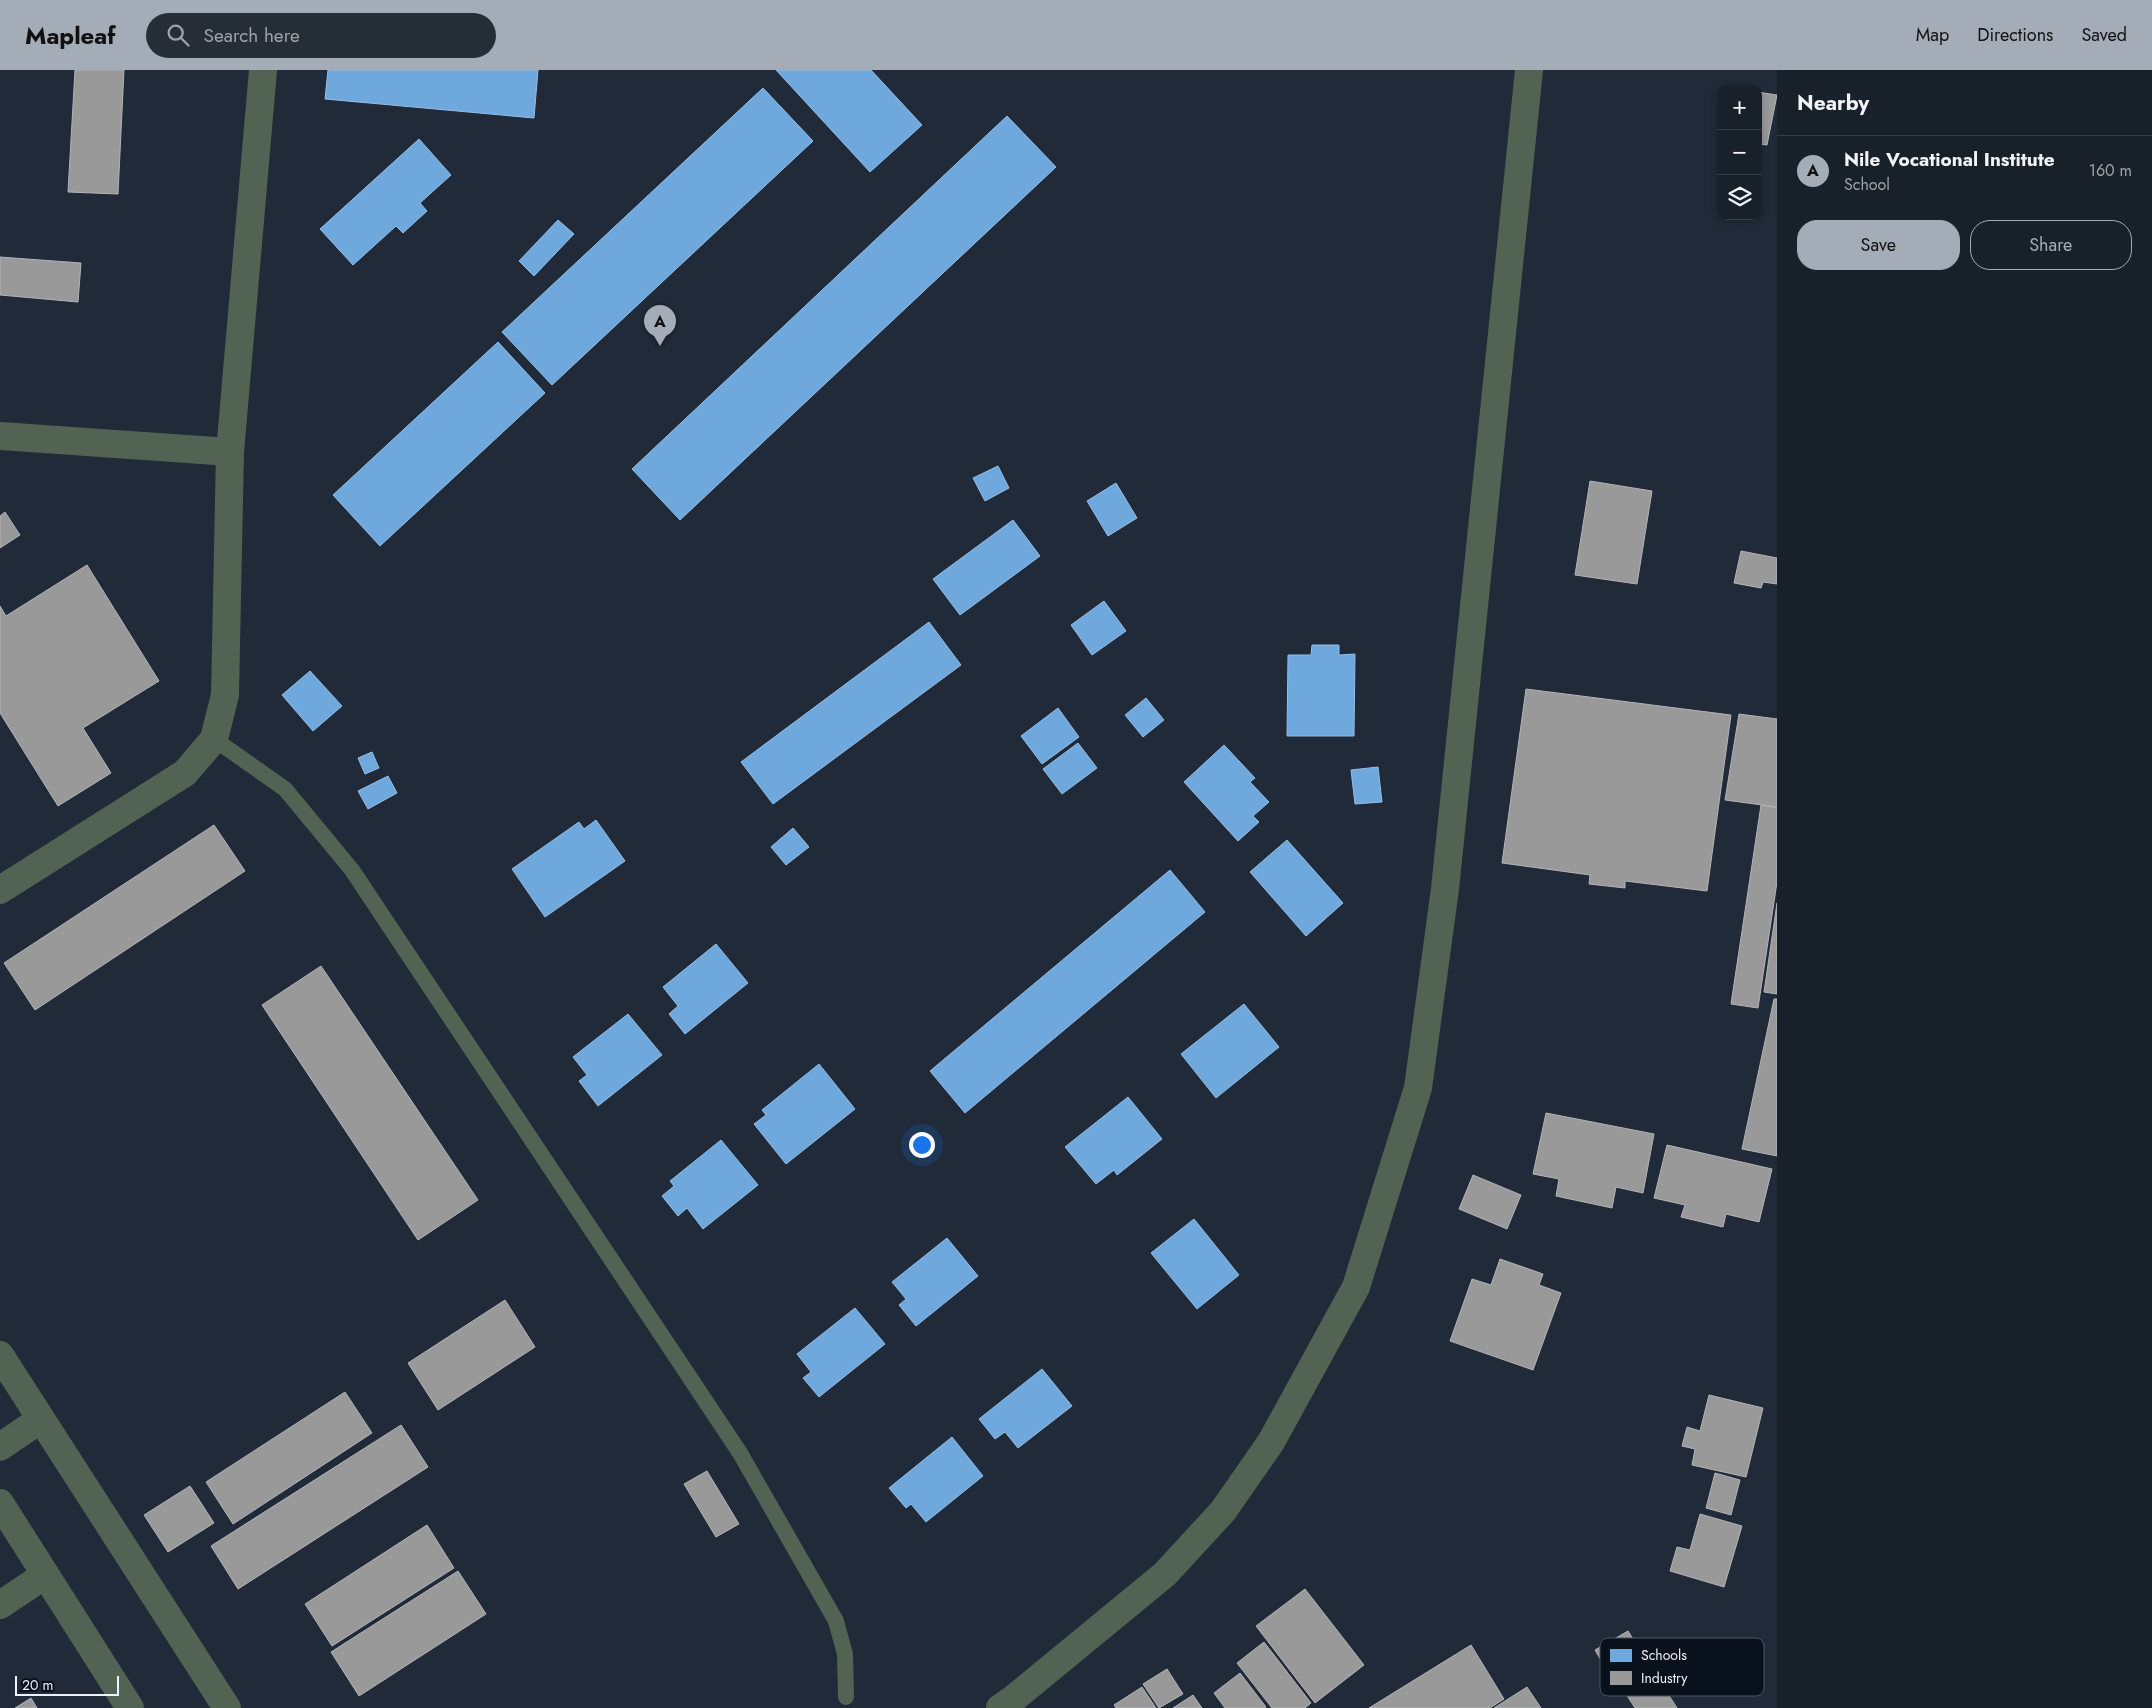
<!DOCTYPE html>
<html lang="en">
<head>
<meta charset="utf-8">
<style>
  body { margin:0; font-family:Jost,sans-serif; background:#252d36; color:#f1f3f6 }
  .controls { position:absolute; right:15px; top:15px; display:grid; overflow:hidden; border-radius:10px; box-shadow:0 2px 8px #0003 }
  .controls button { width:45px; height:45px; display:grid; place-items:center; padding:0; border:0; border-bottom:1px solid #363e47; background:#18202a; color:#f1f3f6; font:25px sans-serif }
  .scale { position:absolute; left:15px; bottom:12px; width:104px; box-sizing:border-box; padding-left:5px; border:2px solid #ebf2fd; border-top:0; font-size:14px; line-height:18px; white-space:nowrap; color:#ebf2fd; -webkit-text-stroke:4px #09111d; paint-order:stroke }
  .you { position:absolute; left:921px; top:1074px; width:18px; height:18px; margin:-12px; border:4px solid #fff; border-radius:50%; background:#1a73e8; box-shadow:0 0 0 8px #1a73e833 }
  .badge { display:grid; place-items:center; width:32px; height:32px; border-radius:50%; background:#a4acb8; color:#111; font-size:16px; font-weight:700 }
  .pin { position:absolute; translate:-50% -41px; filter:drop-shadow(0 1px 2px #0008) }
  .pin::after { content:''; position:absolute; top:26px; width:18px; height:15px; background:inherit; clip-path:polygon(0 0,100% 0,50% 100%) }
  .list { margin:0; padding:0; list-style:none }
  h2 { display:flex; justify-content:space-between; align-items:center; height:65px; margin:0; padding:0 20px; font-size:21px }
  h2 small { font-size:16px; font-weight:400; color:#9fa3a8 }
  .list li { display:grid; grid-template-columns:32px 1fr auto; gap:15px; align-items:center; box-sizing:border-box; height:70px; padding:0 20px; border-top:1px solid #363e47 }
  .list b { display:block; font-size:19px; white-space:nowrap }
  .list p { margin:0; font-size:16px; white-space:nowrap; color:#9fa3a8 }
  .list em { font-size:16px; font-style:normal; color:#9fa3a8 }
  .actions { display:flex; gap:10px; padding:15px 20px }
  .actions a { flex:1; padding:11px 0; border:1px solid #a4acb8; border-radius:20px; text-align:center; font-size:18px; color:#a4acb8 }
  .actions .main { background:#a4acb8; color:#111 }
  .icon { flex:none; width:28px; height:28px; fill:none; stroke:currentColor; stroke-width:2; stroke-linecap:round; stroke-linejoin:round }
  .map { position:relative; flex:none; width:1777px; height:1638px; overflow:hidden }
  header { display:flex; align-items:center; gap:30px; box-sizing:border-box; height:70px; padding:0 25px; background:#a4acb8; color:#111 }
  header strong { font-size:24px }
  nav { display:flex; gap:28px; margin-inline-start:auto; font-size:18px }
  .search { width:350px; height:45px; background:#252d36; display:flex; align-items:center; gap:12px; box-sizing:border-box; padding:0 18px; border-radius:28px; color:#9fa3a8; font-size:19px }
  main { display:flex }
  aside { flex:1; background:#18202a }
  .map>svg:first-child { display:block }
  .schools { fill:#6fa8dc; stroke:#94bee6 }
  .industry { fill:#999; stroke:#b2b4b7 }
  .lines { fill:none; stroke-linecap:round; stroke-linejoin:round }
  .service { stroke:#526253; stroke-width:16 }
  .minor { stroke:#526253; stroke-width:28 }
  .key { fill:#09111d; stroke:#4d5460; stroke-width:1 }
  .key-label { font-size:14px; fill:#ebf2fd }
</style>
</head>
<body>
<header>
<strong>Mapleaf</strong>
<div class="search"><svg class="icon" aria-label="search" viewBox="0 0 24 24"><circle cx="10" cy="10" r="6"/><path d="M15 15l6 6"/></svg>Search here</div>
<nav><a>Map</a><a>Directions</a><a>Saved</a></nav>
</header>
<main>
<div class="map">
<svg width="1777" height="1638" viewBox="0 0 1777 1638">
  <rect width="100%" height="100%" fill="#202a38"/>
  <path class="schools" d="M328,0H538L534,48L325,29Z
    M776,0H871L922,55L870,102Z
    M763,18L813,71L552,315L502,262Z
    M1007,46L1056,97L680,450L632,399Z
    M419,69L451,105L420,133L427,141L403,163L396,156L353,195L320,159Z
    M558,150L574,164L534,206L519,191Z
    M498,272L545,323L380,476L333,425Z
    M998,396L1009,418L985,431L973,408Z
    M1116,413L1137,448L1108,466L1087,431Z
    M1013,450L1040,486L960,545L933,509Z
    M1104,531L1126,561L1092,585L1071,555Z
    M929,552L961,595L773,734L741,692Z
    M1312,575H1339V585L1355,584L1354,666H1287L1288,585H1311Z
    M310,601L342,636L313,661L282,625Z
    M1146,628L1164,650L1143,667L1125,645Z
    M1058,638L1079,667L1042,694L1021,666Z
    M1078,673L1097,698L1062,724L1043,699Z
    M1224,675L1255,708L1250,712L1269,732L1253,746L1259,752L1238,771L1184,712Z
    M372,682L379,698L365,704L358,688Z
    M1378,697L1382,732L1355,734L1351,700Z
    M388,706L397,723L368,739L358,721Z
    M596,750L625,791L545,847L512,799L579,752L584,759Z
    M793,758L809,777L786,795L771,777Z
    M1287,770L1343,833L1306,866L1250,802Z
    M1170,800L1205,842L965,1043L930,1001Z
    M716,874L748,913L685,964L669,944L678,936L663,917Z
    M1244,934L1279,977L1216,1028L1181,984Z
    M628,944L662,985L598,1036L579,1011L587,1005L573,987Z
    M819,994L855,1039L786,1094L754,1054L766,1045L762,1040Z
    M1128,1027L1162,1069L1117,1105L1114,1100L1096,1114L1065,1077Z
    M721,1070L758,1115L703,1159L687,1138L678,1146L662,1126L674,1116L670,1111Z
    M1194,1149L1239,1205L1197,1239L1151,1183Z
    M947,1168L978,1206L916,1256L899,1235L906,1229L892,1212Z
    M855,1238L885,1274L819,1327L803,1308L811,1302L797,1284Z
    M1042,1299L1072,1336L1018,1378L1005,1362L995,1369L979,1349Z
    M952,1367L983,1406L926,1452L911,1434L906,1438L889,1418Z"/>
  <path class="industry" d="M75,0H124L118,124L68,122Z
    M1758,22L1777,25L1767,75L1758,74Z
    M0,187L81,193L78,232L0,225Z
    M1590,411L1652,421L1637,514L1575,505Z
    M5,442L20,465L0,478V446Z
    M1741,481L1777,488V514L1763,512L1761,518L1734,513Z
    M87,495L159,611L83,658L111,703L58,736L0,643V536L6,546Z
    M1526,619L1731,645L1707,821L1625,811V818L1589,814L1590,805L1502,793Z
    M1739,644L1777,649V737L1725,730Z
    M1761,735L1777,738V812L1758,938L1731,934Z
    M214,755L245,801L35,940L4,893Z
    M1777,833V924L1764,922Z
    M321,896L478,1130L418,1170L262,935Z
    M1774,929H1777V1086L1742,1079Z
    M1546,1043L1654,1064L1643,1123L1616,1117L1612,1138L1556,1126L1559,1109L1533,1104Z
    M1667,1075L1772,1099L1759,1152L1726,1144L1723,1157L1681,1147L1685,1135L1654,1128Z
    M1473,1105L1521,1125L1507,1159L1459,1139Z
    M1500,1189L1543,1204L1539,1215L1561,1223L1533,1300L1450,1271L1472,1209L1491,1215Z
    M505,1230L535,1277L438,1340L408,1293Z
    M345,1322L372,1363L233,1454L206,1412Z
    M1709,1325L1763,1338L1746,1407L1692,1395L1695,1379L1682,1376L1687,1357L1700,1361Z
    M401,1355L428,1397L238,1519L211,1476Z
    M707,1401L739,1454L716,1467L684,1414Z
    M1715,1403L1740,1410L1731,1445L1706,1438Z
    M190,1416L214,1453L168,1482L144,1445Z
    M1700,1444L1742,1456L1724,1517L1670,1501L1677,1477L1690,1480Z
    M427,1455L454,1498L332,1576L305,1534Z
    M458,1501L486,1544L359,1626L331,1582Z
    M1305,1519L1364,1595L1315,1633L1256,1556Z
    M1628,1561L1646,1590L1612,1609L1595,1580Z
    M1264,1572L1311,1633L1305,1638H1272L1237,1593Z
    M1471,1575L1504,1629L1490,1638H1369Z
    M1647,1591L1677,1638H1635L1617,1610Z
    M1167,1599L1183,1624L1159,1638L1143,1614Z
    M1240,1603L1266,1637L1264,1638H1225L1214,1623Z
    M1142,1617L1156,1638H1116L1114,1635Z
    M1527,1617L1541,1638H1494Z
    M1193,1625L1202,1638H1173Z
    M31,1628L37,1638H15Z"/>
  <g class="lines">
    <path class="service" d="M214,669L285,719L352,800L740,1383L836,1551L845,1584L846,1627"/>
    <path class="minor" d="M0,366L230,382
      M0,820L185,703L214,669L225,625L230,382L263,0
      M0,1285L227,1638
      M0,1377L41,1349
      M0,1433L130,1638
      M0,1535L45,1505
      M1000,1638L1013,1629L1165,1504L1223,1441L1271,1372L1356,1217L1418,1018L1445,819L1529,0"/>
  </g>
  <rect x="1600" y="1568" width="164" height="58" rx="8" class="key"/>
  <rect x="1610" y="1579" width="22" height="13" fill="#6fa8dc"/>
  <rect x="1610" y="1601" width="22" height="14" fill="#999"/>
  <g class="key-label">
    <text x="1641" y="1590">Schools</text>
    <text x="1641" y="1613">Industry</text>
  </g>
</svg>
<div class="controls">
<button>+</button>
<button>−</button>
<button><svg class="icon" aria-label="layers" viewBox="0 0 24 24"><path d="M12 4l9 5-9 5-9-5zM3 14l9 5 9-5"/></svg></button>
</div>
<div class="scale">20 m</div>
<div class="you"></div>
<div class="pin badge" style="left:660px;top:276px">A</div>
</div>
<aside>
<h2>Nearby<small></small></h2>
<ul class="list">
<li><span class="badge">A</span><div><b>Nile Vocational Institute</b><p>School</p></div><em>160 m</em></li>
</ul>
<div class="actions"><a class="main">Save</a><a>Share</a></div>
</aside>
</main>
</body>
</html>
